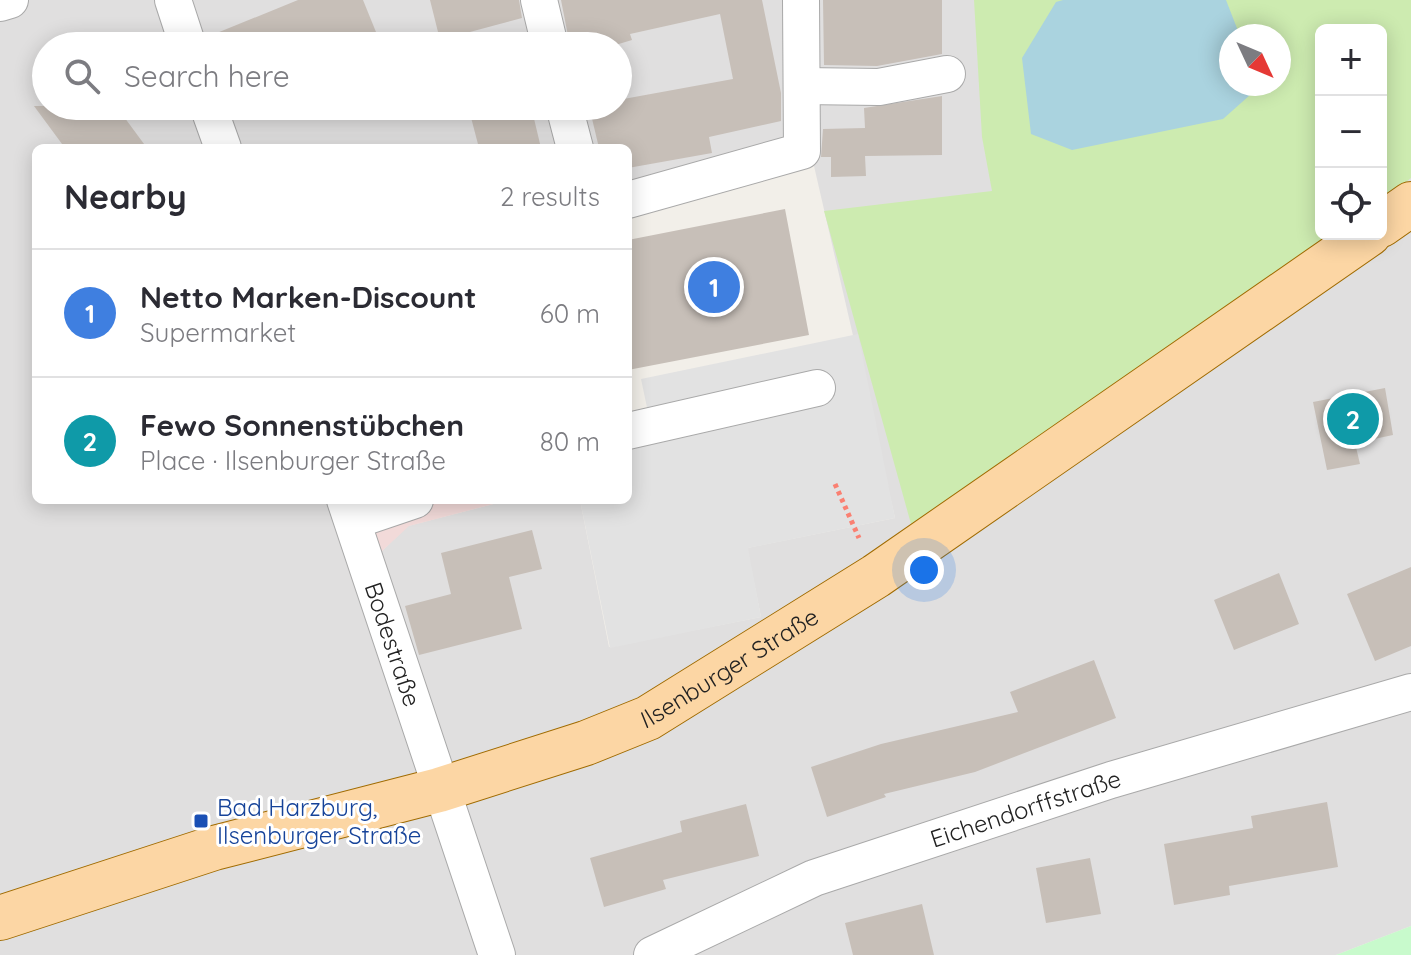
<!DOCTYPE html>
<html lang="en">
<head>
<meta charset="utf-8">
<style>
  body { margin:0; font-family:Quicksand,sans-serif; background:#f7f7f7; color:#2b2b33 }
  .controls { position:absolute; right:24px; top:24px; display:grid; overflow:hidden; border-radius:12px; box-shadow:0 4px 20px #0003 }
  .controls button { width:72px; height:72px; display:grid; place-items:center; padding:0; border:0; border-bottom:2px solid #e1e1e2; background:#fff; color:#2b2b33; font:40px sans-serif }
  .compass { position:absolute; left:1219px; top:24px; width:72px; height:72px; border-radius:50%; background:#fff; box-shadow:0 4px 20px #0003; rotate:134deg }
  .you { position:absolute; left:924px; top:570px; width:28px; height:28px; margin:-20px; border:6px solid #fff; border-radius:50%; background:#1a73e8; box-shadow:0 0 0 12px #1a73e833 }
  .badge { display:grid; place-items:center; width:52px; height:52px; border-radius:50%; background:#d40000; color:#fff; font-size:26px; font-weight:700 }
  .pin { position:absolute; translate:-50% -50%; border:4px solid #fff; box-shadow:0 2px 8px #0006 }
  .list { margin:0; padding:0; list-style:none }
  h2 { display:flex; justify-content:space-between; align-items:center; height:104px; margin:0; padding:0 32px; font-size:34px }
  h2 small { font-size:26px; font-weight:400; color:#7c7c81 }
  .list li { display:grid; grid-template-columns:52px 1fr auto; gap:24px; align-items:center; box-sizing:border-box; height:128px; padding:0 32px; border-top:2px solid #e1e1e2 }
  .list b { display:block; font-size:30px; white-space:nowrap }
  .list p { margin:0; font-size:26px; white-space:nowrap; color:#7c7c81 }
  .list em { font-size:26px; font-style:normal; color:#7c7c81 }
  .icon { flex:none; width:44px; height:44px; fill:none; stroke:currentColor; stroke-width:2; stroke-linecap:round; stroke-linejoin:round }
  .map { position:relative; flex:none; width:1411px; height:955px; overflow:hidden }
  .search { position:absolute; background:#fff; box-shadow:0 4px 20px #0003; left:32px; top:32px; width:600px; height:88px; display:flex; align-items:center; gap:20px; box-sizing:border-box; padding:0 28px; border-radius:44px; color:#7c7c81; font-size:30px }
  .panel { position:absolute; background:#fff; box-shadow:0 4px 20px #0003; left:32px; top:144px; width:600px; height:360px; border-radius:12px }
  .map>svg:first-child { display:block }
  .residential { fill:#e0dfdf; fill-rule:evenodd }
  .commercial { fill:#f2dad9 }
  .grass { fill:#cdebb0; fill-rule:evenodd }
  .park { fill:#c8facc }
  .parking { fill:#e2e2e2 }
  .water { fill:#aad3df }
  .building { fill:#c7bfb8 }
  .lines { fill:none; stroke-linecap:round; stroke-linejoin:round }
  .minor-casing { stroke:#a9a9a9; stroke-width:38 }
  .major-casing { stroke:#a06b00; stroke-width:46 }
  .path { stroke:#fa8072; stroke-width:5; stroke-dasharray:4 4; stroke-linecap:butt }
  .minor { stroke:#fff; stroke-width:36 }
  .major { stroke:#fcd6a4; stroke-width:44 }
  .transit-dot { fill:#1a4fb4; stroke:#fff; stroke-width:3 }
  .labels { text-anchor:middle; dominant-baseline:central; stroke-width:6; stroke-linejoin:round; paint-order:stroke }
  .street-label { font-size:24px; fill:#222; stroke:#fff }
  .transit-label { font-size:24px; fill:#164399; stroke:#fff; text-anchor:start }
</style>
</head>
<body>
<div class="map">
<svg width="1411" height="955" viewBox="0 0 1411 955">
  <rect width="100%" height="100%" fill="#f2efe9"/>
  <path class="residential" d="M0,0H1411V926L1336,955H0ZM1321,30H1381V234H1321ZM1231,36H1279V84H1231ZM46,46H618V106H46ZM36,148H628V212L814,166L895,518L747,548L761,617L609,647L580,500H509L408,526L381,552L365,500H36Z"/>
  <path class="commercial" d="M365,500H509L409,526L380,553Z"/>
  <path class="grass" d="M974,0H1411V178L1381,202V30H1321V234H1340L916,542L824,211L992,191L982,137ZM1231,36H1279V84H1231Z"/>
  <path class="park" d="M1411,926V955H1336Z"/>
  <path class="parking" d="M858,334L895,518L748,548L761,617L610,648L580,500H628V421L649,417L641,379Z"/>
  <path class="water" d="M1063,0H1226L1240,36H1231V84L1259,87L1223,119L1072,150L1031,134L1022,58L1056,2Z"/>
  <path class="building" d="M298,0H363L376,32L342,46H208L207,37Z
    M430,0H519L522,18L440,40Z
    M561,0H762L781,93V121L709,137L712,153L628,168V148H599L589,106H618V100L733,79L720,14L630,34L632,40L612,46H570Z
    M823,0H942V54L877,66L824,65Z
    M942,96V155L865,156L866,176L831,177V157H821L823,129L865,128L864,108Z
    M34,106H116L147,148H65Z
    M468,106H531L541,148H479Z
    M785,209L809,335L628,370V240Z
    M1385,388L1393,435L1355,443L1360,464L1327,470L1313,402Z
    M532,530L542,569L509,577L522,629L419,655L405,606L451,594L441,553Z
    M1411,567V646L1375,661L1347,594Z
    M1279,573L1299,624L1234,650L1214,600Z
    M1094,660L1116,718L975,772L884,794L886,797L827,817L811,767L881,744L1018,712L1010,692Z
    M1327,802L1338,867L1229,886L1230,895L1174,905L1164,844L1253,828L1251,816Z
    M746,804L759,856L663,880L666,889L604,907L590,858L682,832L680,821Z
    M1090,858L1101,914L1046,923L1036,868Z
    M922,904L934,955H853L845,923Z"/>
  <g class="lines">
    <g class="minor-casing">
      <g id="minor">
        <path d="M173,0L188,46"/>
        <path d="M539,0L550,46"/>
        <path d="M0,3L10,0"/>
        <path d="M803,86L879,87L947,74"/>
        <path d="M208,106L223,148"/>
        <path d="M564,106L575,148"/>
        <path d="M628,200L802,151L801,0"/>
        <path d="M628,431L817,388"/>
        <path id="s1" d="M345,500L497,955"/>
        <path d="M353,521L415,500"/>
        <path id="s2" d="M652,955L814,878L1111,780L1411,692"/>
      </g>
    </g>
    <g class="major-casing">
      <g id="major">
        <path d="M1381,225L1411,204"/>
        <path id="s3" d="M0,918L214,848L439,790L586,743L648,718L876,576L1369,234"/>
      </g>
    </g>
    <path class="path" d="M835,484L859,538"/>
    <use href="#minor" class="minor"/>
    <use href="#major" class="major"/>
  </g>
  <rect class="transit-dot" x="193" y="813" width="16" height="16" rx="4"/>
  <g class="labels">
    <g class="street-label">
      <text stroke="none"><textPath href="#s1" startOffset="152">Bodestraße</textPath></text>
      <text stroke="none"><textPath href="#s3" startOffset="774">Ilsenburger Straße</textPath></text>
      <text stroke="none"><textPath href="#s2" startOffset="402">Eichendorffstraße</textPath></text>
    </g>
    <g class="transit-label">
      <text x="217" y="807">Bad Harzburg,<tspan x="217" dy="28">Ilsenburger Straße</tspan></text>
    </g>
  </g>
</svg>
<div class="controls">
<button>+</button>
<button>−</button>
<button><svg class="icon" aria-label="locate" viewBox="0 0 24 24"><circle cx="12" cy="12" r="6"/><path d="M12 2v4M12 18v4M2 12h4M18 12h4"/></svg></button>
</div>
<svg class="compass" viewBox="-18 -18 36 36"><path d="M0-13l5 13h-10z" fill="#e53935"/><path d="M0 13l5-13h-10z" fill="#7c7c81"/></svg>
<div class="you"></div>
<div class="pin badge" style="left:714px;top:287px;background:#3f7fe0">1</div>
<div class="pin badge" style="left:1353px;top:419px;background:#0f9aa8">2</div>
<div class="search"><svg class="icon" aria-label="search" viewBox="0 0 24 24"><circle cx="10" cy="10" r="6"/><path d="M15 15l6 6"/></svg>Search here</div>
<section class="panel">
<h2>Nearby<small>2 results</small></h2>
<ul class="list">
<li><span class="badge" style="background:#3f7fe0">1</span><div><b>Netto Marken-Discount</b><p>Supermarket</p></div><em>60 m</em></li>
<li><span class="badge" style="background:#0f9aa8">2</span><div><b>Fewo Sonnenstübchen</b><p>Place · Ilsenburger Straße</p></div><em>80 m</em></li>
</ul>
</section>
</div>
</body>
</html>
